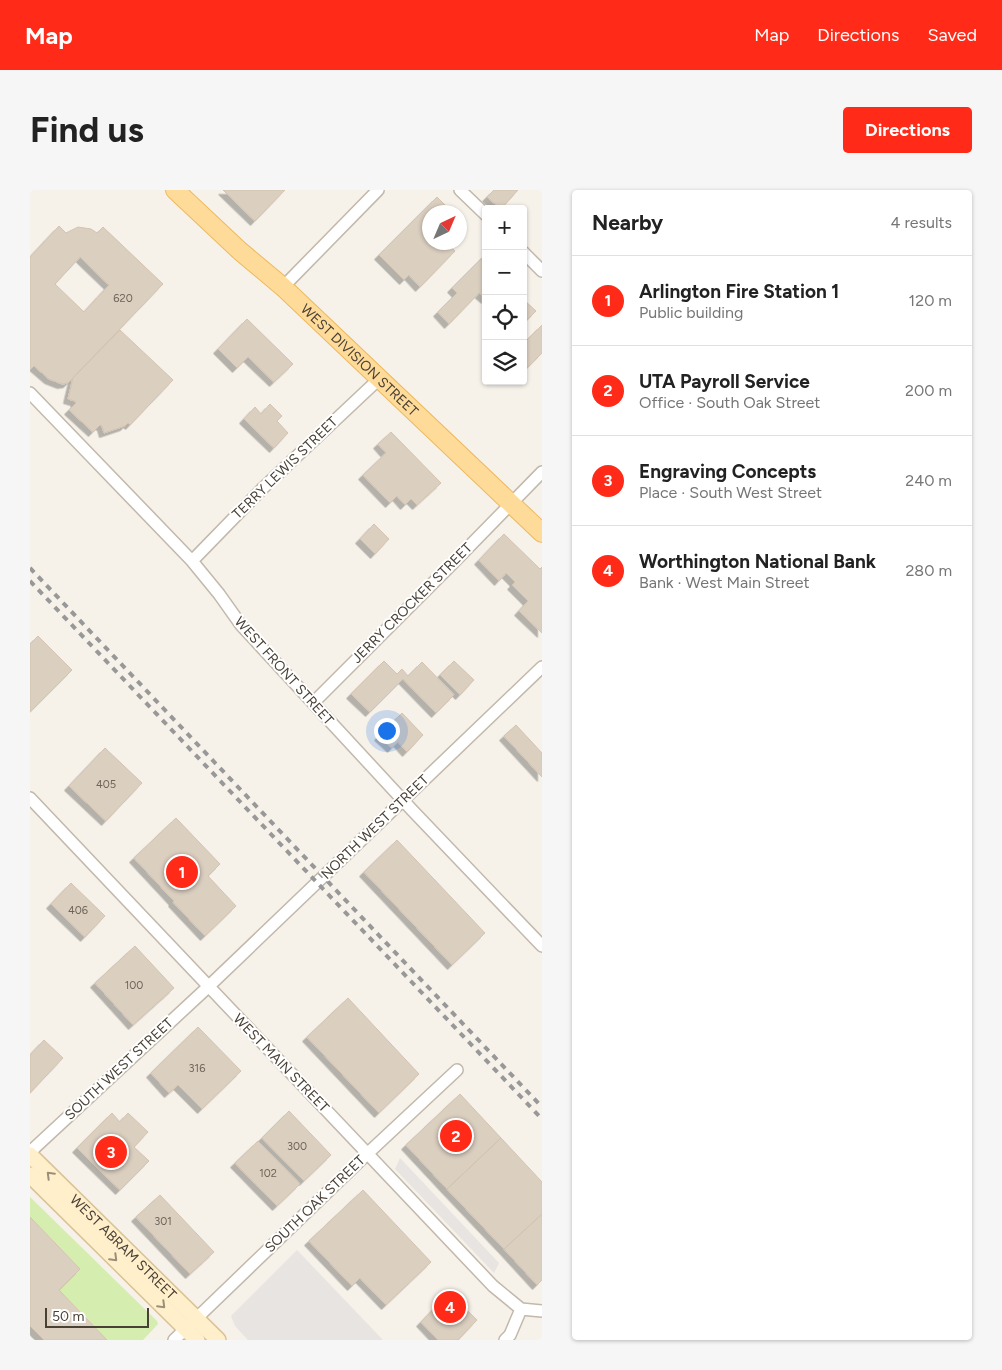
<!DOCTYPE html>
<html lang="en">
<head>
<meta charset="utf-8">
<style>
  body { margin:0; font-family:Figtree,sans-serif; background:#f6f6f6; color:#222 }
  .controls { position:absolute; right:15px; top:15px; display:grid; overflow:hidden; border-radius:5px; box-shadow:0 1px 4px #0004 }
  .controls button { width:45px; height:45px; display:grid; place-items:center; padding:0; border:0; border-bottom:1px solid #e0e0e0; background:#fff; color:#222; font:25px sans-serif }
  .compass { position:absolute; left:392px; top:15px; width:45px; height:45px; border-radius:50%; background:#fff; box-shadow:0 1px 4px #0004; rotate:44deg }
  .scale { position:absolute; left:15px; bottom:12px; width:104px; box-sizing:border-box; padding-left:5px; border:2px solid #4a4136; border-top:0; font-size:14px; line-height:18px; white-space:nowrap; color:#4a4136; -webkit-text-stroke:4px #fff; paint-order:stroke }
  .you { position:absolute; left:356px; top:540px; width:18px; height:18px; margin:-12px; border:4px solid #fff; border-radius:50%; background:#1a73e8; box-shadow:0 0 0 8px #1a73e833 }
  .badge { display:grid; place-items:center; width:32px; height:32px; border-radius:50%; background:#ff2a17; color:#fff; font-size:16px; font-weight:700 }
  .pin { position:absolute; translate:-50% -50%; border:2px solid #fff; box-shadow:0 1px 5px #0006 }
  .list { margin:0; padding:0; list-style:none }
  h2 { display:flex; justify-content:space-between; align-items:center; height:65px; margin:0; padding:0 20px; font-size:21px }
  h2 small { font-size:16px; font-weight:400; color:#767676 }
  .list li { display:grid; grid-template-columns:32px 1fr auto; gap:15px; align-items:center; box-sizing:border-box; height:90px; padding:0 20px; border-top:1px solid #e0e0e0 }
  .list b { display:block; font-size:19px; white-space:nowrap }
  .list p { margin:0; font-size:16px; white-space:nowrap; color:#767676 }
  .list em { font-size:16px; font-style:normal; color:#767676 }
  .icon { flex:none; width:28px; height:28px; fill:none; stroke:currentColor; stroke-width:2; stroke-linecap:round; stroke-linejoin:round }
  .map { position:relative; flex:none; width:512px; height:1150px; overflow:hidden; border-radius:5px }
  header { display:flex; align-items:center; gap:30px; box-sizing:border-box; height:70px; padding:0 25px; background:#ff2a17; color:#fff }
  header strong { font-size:24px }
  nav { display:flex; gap:28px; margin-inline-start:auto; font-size:18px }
  .intro { display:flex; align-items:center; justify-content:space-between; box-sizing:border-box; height:120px; padding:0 30px }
  h1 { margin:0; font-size:35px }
  .button { padding:12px 22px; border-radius:5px; background:#ff2a17; color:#fff; font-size:18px; font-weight:700 }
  main { display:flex; gap:30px; padding:0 30px }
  aside { flex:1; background:#fff; border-radius:5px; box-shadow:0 1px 4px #0004 }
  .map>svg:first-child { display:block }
  .green { fill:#d5edaf }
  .parking { fill:#e7e4e1 }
  .building { fill:#dbcfc0; stroke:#d4c3b0; fill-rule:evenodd; filter:url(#shadow) }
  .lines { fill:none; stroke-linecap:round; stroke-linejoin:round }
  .street-casing { stroke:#c2b8ab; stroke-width:14 }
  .secondary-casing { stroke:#d9c395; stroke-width:18 }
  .primary-casing { stroke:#edb95f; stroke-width:20 }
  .street { stroke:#fff; stroke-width:11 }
  .secondary { stroke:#ffefca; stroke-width:15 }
  .primary { stroke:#ffdb99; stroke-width:18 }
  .rail { stroke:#989898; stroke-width:4; stroke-dasharray:6 6; stroke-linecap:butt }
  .oneway { stroke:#9b8f79 }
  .labels { text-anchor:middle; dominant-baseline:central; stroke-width:4; stroke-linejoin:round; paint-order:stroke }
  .number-label { font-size:11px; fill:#6e6458 }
  .street-label { font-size:14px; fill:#4a4136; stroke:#fff }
</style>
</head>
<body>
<header>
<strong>Map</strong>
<nav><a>Map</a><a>Directions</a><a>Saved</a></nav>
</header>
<div class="intro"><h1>Find us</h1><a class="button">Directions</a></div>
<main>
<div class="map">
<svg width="512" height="1150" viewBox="0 0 512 1150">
  <defs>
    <filter id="shadow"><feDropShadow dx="-4.5" dy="4.5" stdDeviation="0" flood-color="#0004"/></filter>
  </defs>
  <rect width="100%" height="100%" fill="#f6f1e9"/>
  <path class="green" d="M0,1007L127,1131L128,1134L113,1150H77L29,1100L50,1079L0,1027Z"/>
  <path class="parking" d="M370,968L469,1073L464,1083L365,979Z
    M267,1060L353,1150H218L205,1136L201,1126Z"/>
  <path class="building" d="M193,0H255L225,31Z
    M464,0H488L471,19L457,7Z
    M407,7L418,18L415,20L417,22H400V52H416L425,61L390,97L379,85L374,90L349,65Z
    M29,36L36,43L48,37L61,39L67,43L73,37L133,94L38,193L32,194L19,189L4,176L0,180V67ZM50,67L79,95L54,122L25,94Z
    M456,64V109L449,103L419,134L408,122L427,103L422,98Z
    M493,109L506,121L493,134Z
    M217,129L263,174L244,192L218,167L207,178L188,159Z
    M512,135V163L493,182V154Z
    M90,140L143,190L100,235L98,233L95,236L74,243L72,236L70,235L63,242L39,220L46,213L45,211L38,209L43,188Z
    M240,214L252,226L247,231L258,243L244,258L214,229L225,217L231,224Z
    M361,242L411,293L387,315L381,309L375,315L367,306L360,313L333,285L356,263L348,254Z
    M344,334L359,349L345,364L330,349Z
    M474,344L510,379L512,377V443L489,421L498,411L482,395L485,392L476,383L469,391L449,370Z
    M8,446L42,480L0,522V454Z
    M354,471L367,484L372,479L378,486L392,472L424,505L406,523L373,489L340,522L321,504Z
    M424,471L444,490L430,505L410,485Z
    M372,523L393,545L377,562L368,552L362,558L349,546Z
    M486,535L512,563V587L474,546Z
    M75,558L112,593L76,631L39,596Z
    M146,628L190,674L178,686L206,716L175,746L143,712L144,711L104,668Z
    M367,650L455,743L422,775L334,682Z
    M41,693L75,726L55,747L21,714Z
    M105,756L144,798L103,835L65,793Z
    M318,808L389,884L349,923L277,847Z
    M168,837L211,881L172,919L148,895L139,903L121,883Z
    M14,850L33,868L0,903V865Z
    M430,904L471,948L417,999L376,955Z
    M259,921L301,965L274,991L232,948Z
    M82,923L90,932L98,923L118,942L104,957L119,971L90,1000L47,958Z
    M471,948L512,992V1024L474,1059L417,999Z
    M228,951L270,994L247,1016L205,973Z
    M333,1000L401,1072L356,1115L330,1088L322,1096L279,1051Z
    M130,1005L184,1062L160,1084L106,1027Z
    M512,1024V1090L507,1095L474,1059Z
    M0,1027L50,1079L29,1100L77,1150H14L0,1136Z
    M419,1103L447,1130L428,1150H408L391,1132Z"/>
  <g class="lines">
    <g class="street-casing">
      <path id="street" d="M430,0L456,25
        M493,62L512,81
        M253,97L348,0
        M0,203L162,371L189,404L211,435L382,620L512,756
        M162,371L233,298L350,188
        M283,513L423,373L512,282
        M0,608L463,1096L491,1119L512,1121
        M0,962L178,797L512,477
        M144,1150L337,964L427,880
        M475,1150L480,1145L491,1119"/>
    </g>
    <g class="secondary-casing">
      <g id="secondary">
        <path id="s1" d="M0,965L188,1150"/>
        <path d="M0,985L167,1150"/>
      </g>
    </g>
    <g class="primary-casing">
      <g id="primary">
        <path id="s2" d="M145,0L210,61L253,97L512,343"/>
      </g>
    </g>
    <use href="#street" class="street"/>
    <use href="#secondary" class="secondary"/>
    <use href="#primary" class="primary"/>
    <path class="rail" d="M0,378L512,917
      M0,391L512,929"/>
  </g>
  <defs><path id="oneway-chevron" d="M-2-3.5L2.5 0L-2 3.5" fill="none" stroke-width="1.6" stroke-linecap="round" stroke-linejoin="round" transform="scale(1.25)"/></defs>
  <g class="oneway">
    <use href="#oneway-chevron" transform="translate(20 985) rotate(-135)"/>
    <use href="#oneway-chevron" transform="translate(84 1068) rotate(45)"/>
    <use href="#oneway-chevron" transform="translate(132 1115) rotate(45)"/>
  </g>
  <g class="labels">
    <g class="number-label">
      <text x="93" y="108">620</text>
      <text x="76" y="594">405</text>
      <text x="48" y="720">406</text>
      <text x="104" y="795">100</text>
      <text x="167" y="878">316</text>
      <text x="267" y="956">300</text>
      <text x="238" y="983">102</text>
      <text x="133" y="1031">301</text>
    </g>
    <g class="street-label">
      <text stroke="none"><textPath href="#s2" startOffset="251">WEST DIVISION STREET</textPath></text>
      <text transform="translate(255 278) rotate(-44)">TERRY LEWIS STREET</text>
      <text transform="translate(382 413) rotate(-45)">JERRY CROCKER STREET</text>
      <text transform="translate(254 481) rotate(48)">WEST FRONT STREET</text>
      <text transform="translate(345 637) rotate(-44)">NORTH WEST STREET</text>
      <text transform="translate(251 873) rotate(46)">WEST MAIN STREET</text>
      <text transform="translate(89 879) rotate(-43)">SOUTH WEST STREET</text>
      <text transform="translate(285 1014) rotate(-44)">SOUTH OAK STREET</text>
      <text stroke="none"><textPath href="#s1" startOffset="131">WEST ABRAM STREET</textPath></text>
    </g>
  </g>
</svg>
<div class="controls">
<button>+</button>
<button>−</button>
<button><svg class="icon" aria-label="locate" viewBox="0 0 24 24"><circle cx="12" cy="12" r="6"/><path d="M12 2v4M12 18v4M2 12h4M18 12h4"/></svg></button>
<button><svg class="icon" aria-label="layers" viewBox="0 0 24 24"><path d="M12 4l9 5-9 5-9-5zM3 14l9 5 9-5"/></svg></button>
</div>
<svg class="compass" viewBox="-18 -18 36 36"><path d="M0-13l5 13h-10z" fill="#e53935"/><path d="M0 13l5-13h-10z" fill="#767676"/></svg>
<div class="scale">50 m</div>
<div class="you"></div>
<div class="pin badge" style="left:152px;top:682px">1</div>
<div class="pin badge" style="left:426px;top:946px">2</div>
<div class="pin badge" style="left:81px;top:962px">3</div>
<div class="pin badge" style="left:420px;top:1117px">4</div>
</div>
<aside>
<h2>Nearby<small>4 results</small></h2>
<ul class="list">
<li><span class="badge">1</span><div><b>Arlington Fire Station 1</b><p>Public building</p></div><em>120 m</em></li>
<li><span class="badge">2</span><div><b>UTA Payroll Service</b><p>Office · South Oak Street</p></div><em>200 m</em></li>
<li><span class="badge">3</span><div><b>Engraving Concepts</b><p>Place · South West Street</p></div><em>240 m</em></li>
<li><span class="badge">4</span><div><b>Worthington National Bank</b><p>Bank · West Main Street</p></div><em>280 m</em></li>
</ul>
</aside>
</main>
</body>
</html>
